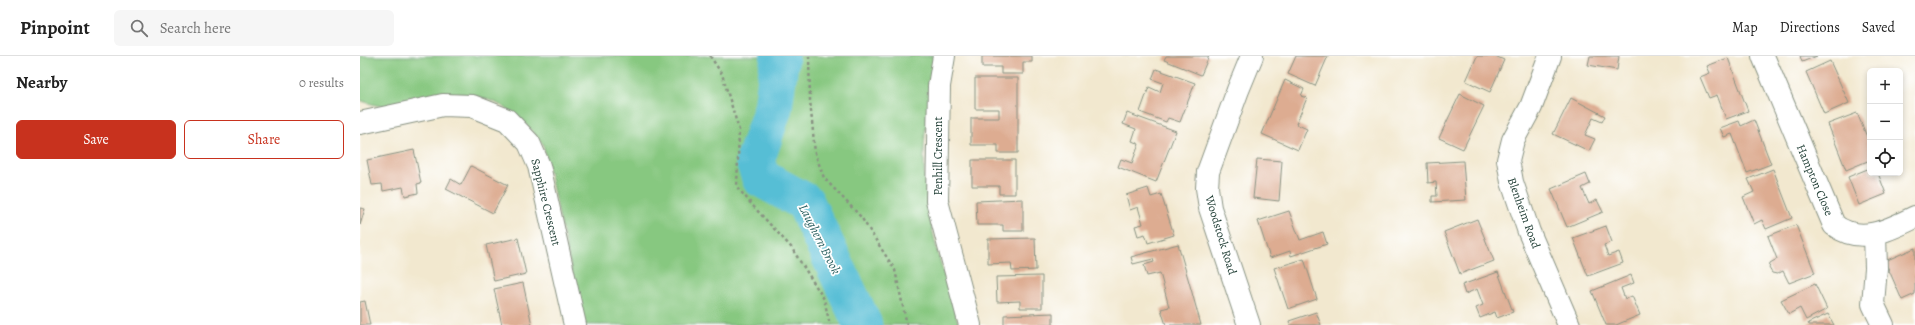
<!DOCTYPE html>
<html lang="en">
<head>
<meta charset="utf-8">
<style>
  body { margin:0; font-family:Alegreya,serif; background:#f6f6f6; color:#222 }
  .controls { position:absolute; right:12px; top:12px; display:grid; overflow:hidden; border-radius:6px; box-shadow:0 2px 6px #0003 }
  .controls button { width:36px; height:36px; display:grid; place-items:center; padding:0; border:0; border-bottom:1px solid #e0e0e0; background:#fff; color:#222; font:20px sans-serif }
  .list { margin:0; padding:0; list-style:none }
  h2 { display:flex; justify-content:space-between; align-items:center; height:52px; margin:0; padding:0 16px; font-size:17px }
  h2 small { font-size:13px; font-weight:400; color:#767676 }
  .actions { display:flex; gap:8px; padding:12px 16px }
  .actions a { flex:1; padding:9px 0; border:1px solid #c8321e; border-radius:6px; text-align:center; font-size:14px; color:#c8321e }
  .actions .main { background:#c8321e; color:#fff }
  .icon { flex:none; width:22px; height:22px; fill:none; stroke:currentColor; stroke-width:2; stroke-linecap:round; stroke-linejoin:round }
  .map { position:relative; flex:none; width:1555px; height:269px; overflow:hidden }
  header { display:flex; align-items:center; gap:24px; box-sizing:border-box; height:56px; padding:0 20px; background:#fff; border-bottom:1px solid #e0e0e0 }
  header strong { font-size:19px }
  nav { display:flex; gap:22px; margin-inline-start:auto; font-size:14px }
  .search { width:280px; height:36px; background:#f6f6f6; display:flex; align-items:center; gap:10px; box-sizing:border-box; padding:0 14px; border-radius:6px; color:#767676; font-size:15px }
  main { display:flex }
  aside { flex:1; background:#fff }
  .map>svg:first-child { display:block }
  .green { fill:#87c880; stroke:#53825a }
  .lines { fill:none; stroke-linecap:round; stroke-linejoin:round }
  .river { stroke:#57bed5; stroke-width:39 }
  .building { fill:#ddac91 }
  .minor-casing { stroke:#889282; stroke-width:24 }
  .path { stroke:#889282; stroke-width:2.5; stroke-dasharray:3 3; stroke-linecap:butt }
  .minor { stroke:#fff; stroke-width:22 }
  .labels { text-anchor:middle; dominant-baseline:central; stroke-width:3.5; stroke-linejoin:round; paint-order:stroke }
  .street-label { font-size:12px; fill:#1f3d34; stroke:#fff }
  .water-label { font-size:13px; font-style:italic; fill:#306464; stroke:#fff }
</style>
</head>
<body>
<header>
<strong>Pinpoint</strong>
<div class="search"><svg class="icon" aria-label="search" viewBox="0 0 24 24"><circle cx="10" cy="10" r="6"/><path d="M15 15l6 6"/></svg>Search here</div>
<nav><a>Map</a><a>Directions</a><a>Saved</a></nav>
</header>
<main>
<aside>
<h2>Nearby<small>0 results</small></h2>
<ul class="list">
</ul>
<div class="actions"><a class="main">Save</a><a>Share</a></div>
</aside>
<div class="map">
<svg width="1555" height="269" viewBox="0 0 1555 269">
  <rect width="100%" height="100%" fill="#fff"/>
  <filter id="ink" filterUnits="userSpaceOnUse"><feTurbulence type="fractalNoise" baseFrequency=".025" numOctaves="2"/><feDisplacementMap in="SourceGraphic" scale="8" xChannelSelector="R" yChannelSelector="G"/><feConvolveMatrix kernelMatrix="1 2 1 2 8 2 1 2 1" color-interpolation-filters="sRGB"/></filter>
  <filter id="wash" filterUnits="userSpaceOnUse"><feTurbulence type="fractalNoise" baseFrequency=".012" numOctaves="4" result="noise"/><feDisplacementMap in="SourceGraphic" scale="16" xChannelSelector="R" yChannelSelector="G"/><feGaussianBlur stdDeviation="0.9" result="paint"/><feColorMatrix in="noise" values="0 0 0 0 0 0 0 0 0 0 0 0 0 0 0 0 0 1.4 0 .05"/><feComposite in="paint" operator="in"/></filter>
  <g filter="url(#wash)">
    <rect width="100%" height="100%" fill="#f2e8cf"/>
    <path class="green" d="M0,0H578C572,33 564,66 564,100C563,156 583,216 599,269H224L183,89C162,59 137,41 101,38C95,38 88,36 82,37C62,41 44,50 23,50C16,50 9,47 2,45L0,43Z"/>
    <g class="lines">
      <path class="river" d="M420,0L413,52L395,105L401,122L445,146L503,269"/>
    </g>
    <g id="blocks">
      <path class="building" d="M622,0H672V6H663V18H641V11H622Z
        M806,0H849L841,19L804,4Z
        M936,0H968L955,30L928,18Z
        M1117,0H1135L1144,4L1130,36L1106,25Z
        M1230,0H1259L1257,14L1228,9Z
        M1440,0H1457L1442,6Z
        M1368,2L1388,55L1366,63L1357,39L1349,42L1340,21L1350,17L1347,10Z
        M1470,5L1489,47L1464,58L1446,16Z
        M796,13L835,27L820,66L808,62L806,66L780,56L789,31L800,36L803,27L792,23Z
        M615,22H658V97H638V89H611V62H639V53H615Z
        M925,24L944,33L941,40L947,42L936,68L947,73L938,94L902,78Z
        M1100,38L1124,50L1103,93L1079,82Z
        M1211,42L1245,60L1242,66L1233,62L1225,79L1235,83L1229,95L1193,78Z
        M767,57L816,75L796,126L758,111L761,103L772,107L779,88L772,85L776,73L763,68Z
        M1497,57L1510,88V104L1486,114L1468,68Z
        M1394,64L1411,108L1387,117L1372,78L1364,81L1360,72L1379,65L1381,70Z
        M54,94L61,127L57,128L58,137L45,140L43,131L23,135L22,128L12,129L7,104Z
        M897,103L922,105L919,145L893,142Z
        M612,104H655V138H639V130H612Z
        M1103,105L1106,144L1072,146V140H1077L1076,126L1068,127L1067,107Z
        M111,110L148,129L133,157L86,133L91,123L101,129Z
        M1510,112V117H1518L1526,138L1499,149L1488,121Z
        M1413,113L1432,162L1406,173L1402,164L1394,168L1383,141L1394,136L1388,123Z
        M1226,118L1230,128L1222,132L1229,148L1237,144L1243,156L1207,171L1191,133Z
        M788,132L791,141L801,138L814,179L788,187L785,178L778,180L775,170L783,168L778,151L770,154L766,139Z
        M663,143V175H643V169H617L616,145Z
        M0,152L5,153L0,169Z
        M929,155L940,184L963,176L967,188L931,200L930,195L910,202L898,165Z
        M1117,163L1134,205L1100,218L1084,176Z
        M1436,169L1455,217L1429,227L1423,215L1417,218L1412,217L1409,212L1410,207L1417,203L1408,180Z
        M1246,170L1252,186L1244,189L1248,200L1259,196L1263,207L1228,220L1213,182Z
        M158,182L166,218L134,225L126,189Z
        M675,182L676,214L652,215L651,207L628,208V183Z
        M818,188L831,233L841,269H806L801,253L809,251L800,217L787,220L784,209L794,206L793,203L773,208L771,201Z
        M1555,192V238L1542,244L1525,205Z
        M944,203L957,243L928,253L914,212Z
        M1138,216L1153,256L1137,262L1135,256L1120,262L1116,252L1123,249L1117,233L1105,238L1102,229Z
        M1271,219L1274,227L1261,232L1265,243L1272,240L1280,259L1256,269H1246L1232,235Z
        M682,220V252H660V245L637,246L636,221Z
        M163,227L172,269H142L134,233Z
        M1455,228L1467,253L1446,264L1440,252L1429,258L1421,244Z
        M5,245L10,269H0V246Z
        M956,256L961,269H930L929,265Z
        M693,257V269H644V259Z
        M1468,258L1474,269H1449L1448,267Z"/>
    </g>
  </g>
  <g filter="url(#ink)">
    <use href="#blocks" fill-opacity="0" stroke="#889282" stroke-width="1"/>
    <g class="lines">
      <g class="minor-casing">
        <path id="minor" d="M584,0L579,30L577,145L610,269
          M1190,0L1171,51L1153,84L1148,104L1152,126L1169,176L1209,269
          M1403,0L1474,169C1500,189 1529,174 1555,161
          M0,67L83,49L112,50L147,64L169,87L179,110L215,269
          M1515,178L1516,212L1513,248L1523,269
          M889,269L850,152L847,132L848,116L878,34L892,0"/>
      </g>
      <path class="path" d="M350,0L362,18L379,74L377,131L394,151L431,191L464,243L470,269
        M449,0L450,44L455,97L464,122L501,161L535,214L547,269"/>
      <use href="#minor" class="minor"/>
    </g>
  </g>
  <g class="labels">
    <g class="street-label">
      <text transform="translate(578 100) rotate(-90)">Penhill Crescent</text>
      <text transform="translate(1455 124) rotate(67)">Hampton Close</text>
      <text transform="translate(186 146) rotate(76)">Sapphire Crescent</text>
      <text transform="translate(1164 157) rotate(70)">Blenheim Road</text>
      <text transform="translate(861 179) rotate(73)">Woodstock Road</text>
    </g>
    <g class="water-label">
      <text transform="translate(460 183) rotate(63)">Laughern Brook</text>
    </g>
  </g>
</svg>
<div class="controls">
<button>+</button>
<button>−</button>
<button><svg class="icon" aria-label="locate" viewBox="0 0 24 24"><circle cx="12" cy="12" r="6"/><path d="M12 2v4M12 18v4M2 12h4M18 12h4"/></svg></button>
</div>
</div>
</main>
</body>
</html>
